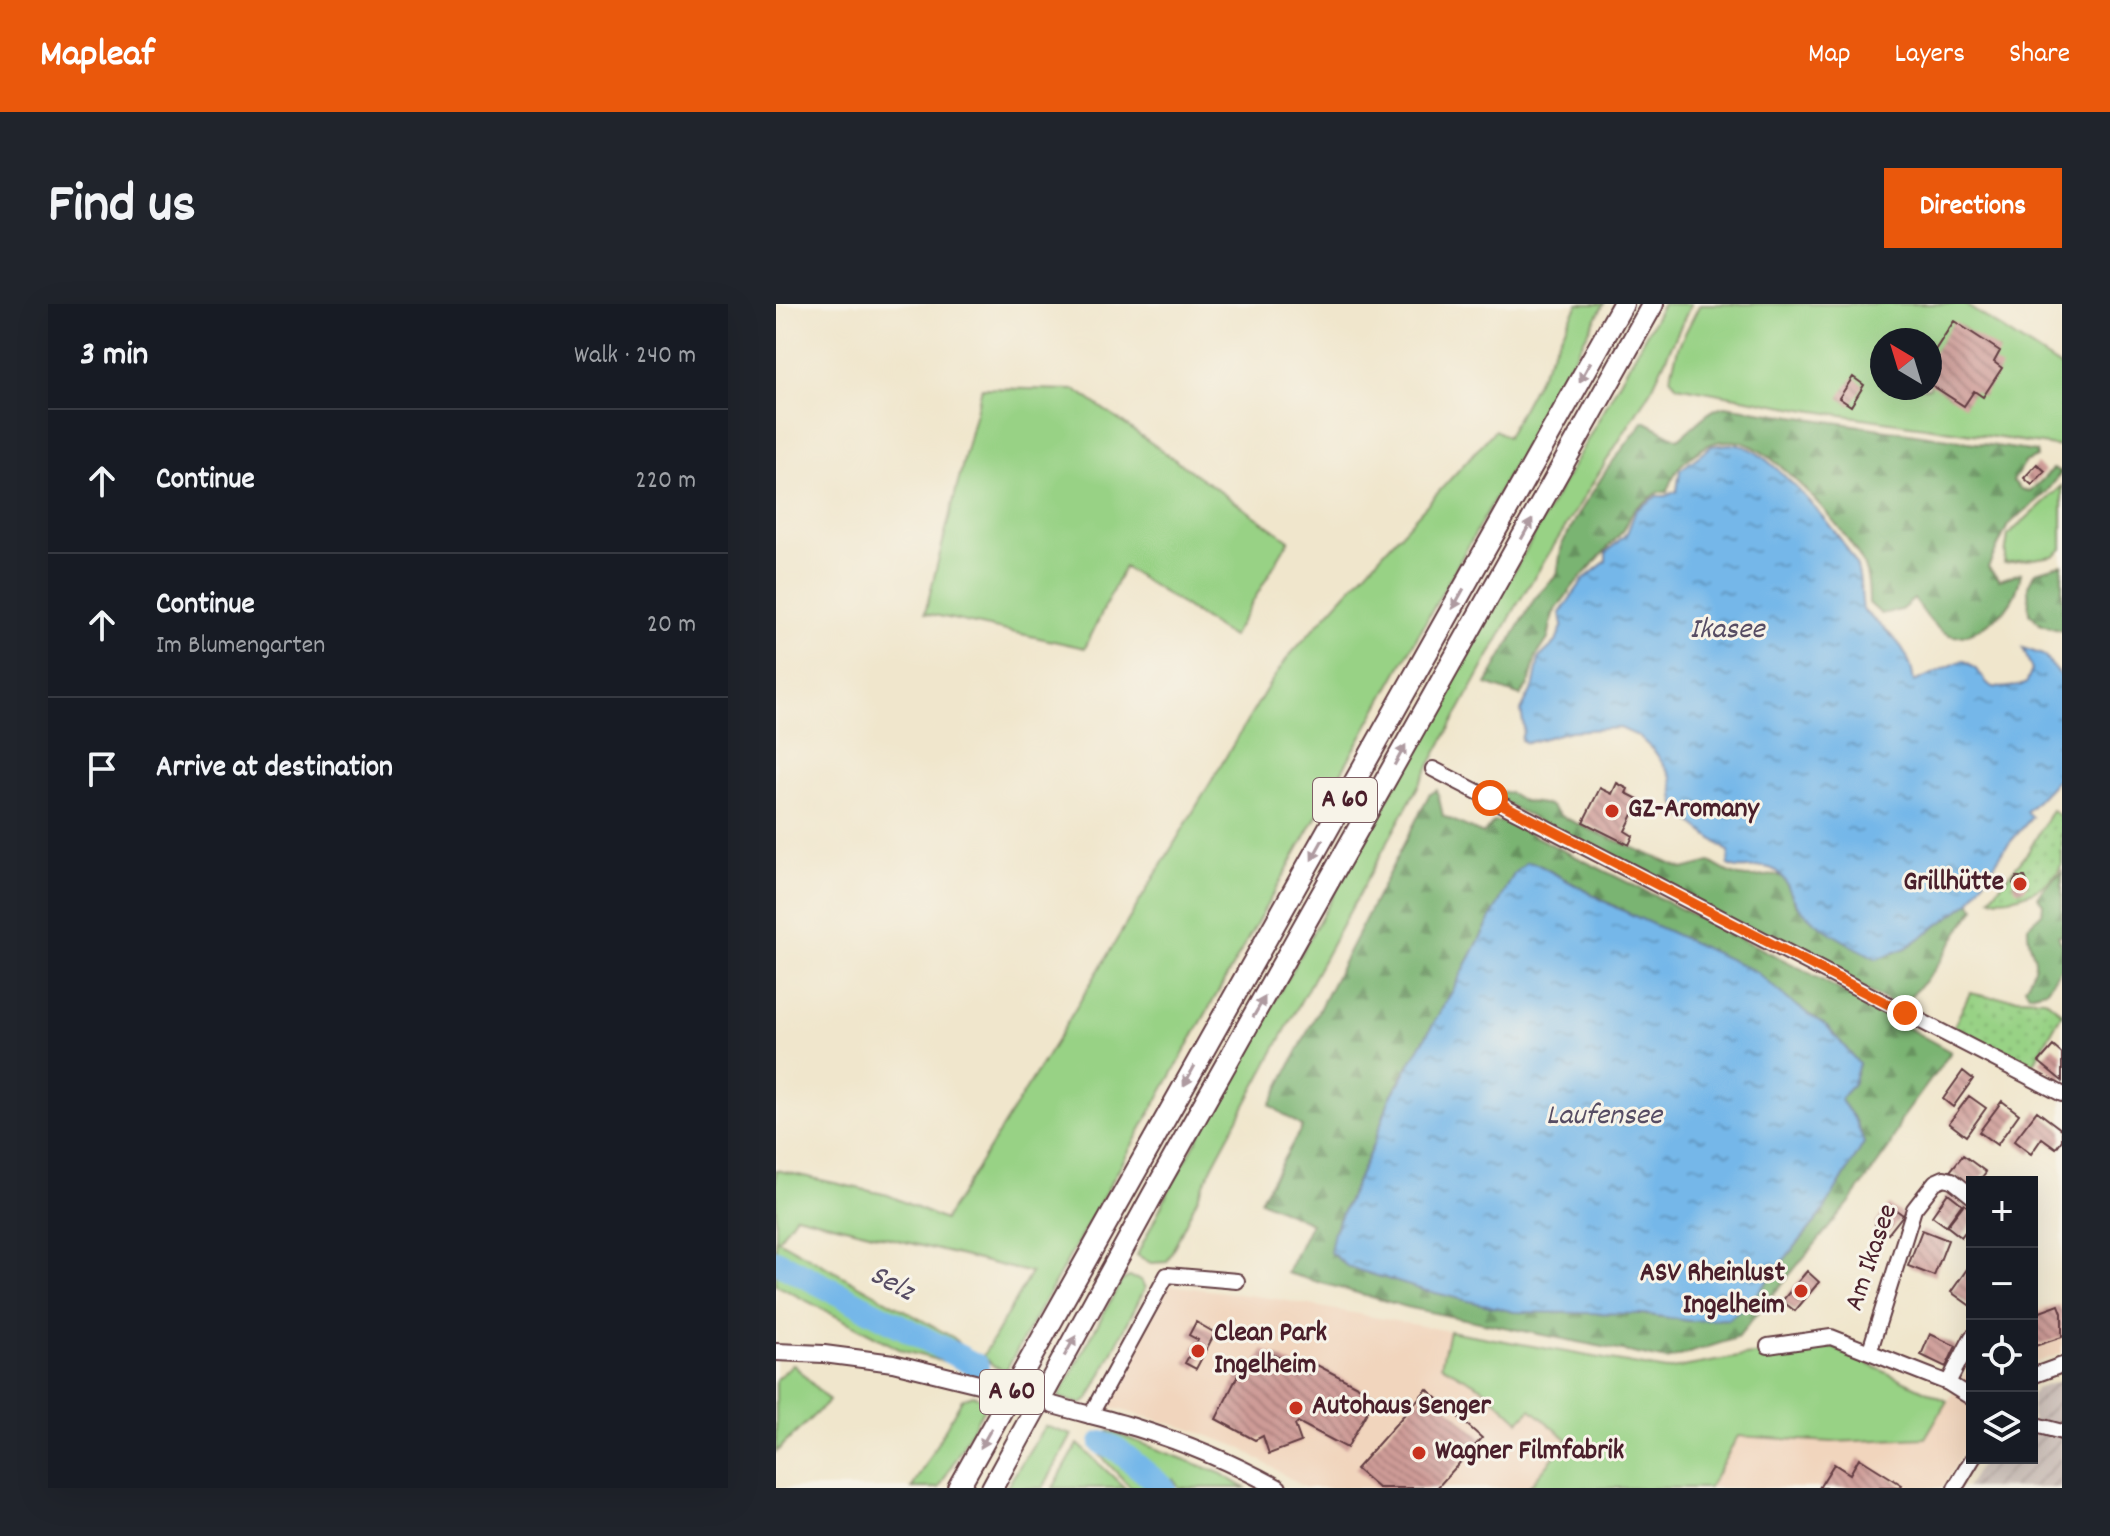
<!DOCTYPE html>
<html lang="en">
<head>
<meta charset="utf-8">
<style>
  body { margin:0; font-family:Dekko,sans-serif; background:#20242c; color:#f1f3f6 }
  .controls { position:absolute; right:24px; bottom:24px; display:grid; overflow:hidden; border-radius:0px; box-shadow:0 8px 32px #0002 }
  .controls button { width:72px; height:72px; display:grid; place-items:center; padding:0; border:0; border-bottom:2px solid #363941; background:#171b24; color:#f1f3f6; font:40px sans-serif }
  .compass { position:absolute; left:1094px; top:24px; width:72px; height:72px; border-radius:50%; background:#171b24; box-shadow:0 8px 32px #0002; rotate:322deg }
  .stop { position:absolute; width:24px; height:24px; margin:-18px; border:6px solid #ea580c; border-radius:50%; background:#fff }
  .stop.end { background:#ea580c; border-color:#fff; box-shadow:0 2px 8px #0008 }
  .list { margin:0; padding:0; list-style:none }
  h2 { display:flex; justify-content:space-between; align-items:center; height:104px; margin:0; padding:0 32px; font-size:34px }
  h2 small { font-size:26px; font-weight:400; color:#9ea1a6 }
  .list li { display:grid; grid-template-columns:52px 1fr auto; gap:24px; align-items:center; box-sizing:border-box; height:144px; padding:0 32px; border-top:2px solid #363941 }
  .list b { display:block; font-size:30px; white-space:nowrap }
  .list p { margin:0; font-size:26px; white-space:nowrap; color:#9ea1a6 }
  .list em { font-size:26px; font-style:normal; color:#9ea1a6 }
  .icon { flex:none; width:44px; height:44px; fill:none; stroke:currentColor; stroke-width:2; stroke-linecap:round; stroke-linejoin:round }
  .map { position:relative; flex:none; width:1286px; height:1184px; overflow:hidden; border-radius:0px }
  header { display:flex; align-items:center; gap:48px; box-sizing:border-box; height:112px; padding:0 40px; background:#ea580c; color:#fff }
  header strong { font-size:38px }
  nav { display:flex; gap:44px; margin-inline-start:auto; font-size:28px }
  .intro { display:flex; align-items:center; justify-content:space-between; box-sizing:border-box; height:192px; padding:0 48px }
  h1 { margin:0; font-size:56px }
  .button { padding:20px 36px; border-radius:0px; background:#ea580c; color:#fff; font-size:28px; font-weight:700 }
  main { display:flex; gap:48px; padding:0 48px }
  aside { flex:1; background:#171b24; border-radius:0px; box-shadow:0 8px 32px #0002 }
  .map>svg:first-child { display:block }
  .built { fill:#f1d5bd }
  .industrial { fill:url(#industrial-furrows) }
  .grass { fill:#98d285; stroke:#717858; stroke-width:2; fill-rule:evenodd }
  .forest { fill:url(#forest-firs); stroke:#626a4e; stroke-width:2; fill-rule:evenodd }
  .park { fill:url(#park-dots); stroke:#717858; stroke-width:2 }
  .water { fill:url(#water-ripples); stroke:#5f6b8a; stroke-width:2 }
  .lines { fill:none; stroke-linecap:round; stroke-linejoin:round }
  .river { stroke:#74b7e9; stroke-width:24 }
  .building { fill:url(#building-back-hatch) }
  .major-tunnel { stroke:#cfbeac; stroke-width:16; stroke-dasharray:16 8; stroke-linecap:butt }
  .minor-casing { stroke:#633d43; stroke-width:18 }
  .major-casing { stroke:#633d43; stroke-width:20 }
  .highway-casing { stroke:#633d43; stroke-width:24 }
  .minor { stroke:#fff; stroke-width:14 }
  .major { stroke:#fff; stroke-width:16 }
  .highway { stroke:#fff; stroke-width:20 }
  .oneway { fill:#ae9aa0 }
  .route { stroke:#ea580c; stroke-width:10 }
  .poi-dot { fill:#c8321e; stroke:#f7f3e8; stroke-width:3 }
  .labels { text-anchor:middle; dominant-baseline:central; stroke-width:6; stroke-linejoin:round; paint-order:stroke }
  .shield { fill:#f7f3e8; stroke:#7e5f64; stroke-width:2 }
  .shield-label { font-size:26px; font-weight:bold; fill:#4a1f2b }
  .poi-label { font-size:28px; font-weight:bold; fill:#4a1f2b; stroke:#f7f3e8; text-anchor:start }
  .street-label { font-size:28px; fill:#4a1f2b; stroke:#f7f3e8 }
  .water-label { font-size:30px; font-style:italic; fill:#574d64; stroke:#f7f3e8 }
</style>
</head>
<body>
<header>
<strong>Mapleaf</strong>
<nav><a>Map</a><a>Layers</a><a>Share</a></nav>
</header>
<div class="intro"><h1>Find us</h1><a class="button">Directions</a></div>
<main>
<aside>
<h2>3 min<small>Walk · 240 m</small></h2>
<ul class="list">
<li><svg class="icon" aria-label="ahead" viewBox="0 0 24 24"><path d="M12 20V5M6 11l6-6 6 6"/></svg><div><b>Continue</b></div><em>220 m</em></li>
<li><svg class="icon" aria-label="ahead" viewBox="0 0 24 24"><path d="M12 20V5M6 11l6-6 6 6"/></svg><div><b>Continue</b><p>Im Blumengarten</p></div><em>20 m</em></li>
<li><svg class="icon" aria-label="arrive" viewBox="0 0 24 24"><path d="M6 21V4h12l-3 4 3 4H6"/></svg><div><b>Arrive at destination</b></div></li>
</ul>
</aside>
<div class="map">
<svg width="1286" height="1184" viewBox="0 0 1286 1184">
  <defs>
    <pattern id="industrial-furrows" width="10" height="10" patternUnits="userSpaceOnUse" patternTransform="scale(2)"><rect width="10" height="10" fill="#cec1ba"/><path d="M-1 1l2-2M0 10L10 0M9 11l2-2" fill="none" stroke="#b2a5a0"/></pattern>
    <pattern id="forest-firs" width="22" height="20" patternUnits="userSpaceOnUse" patternTransform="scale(2)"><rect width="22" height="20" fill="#7ab472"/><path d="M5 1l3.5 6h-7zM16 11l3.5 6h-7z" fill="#66925e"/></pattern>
    <pattern id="park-dots" width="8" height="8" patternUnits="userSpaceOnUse" patternTransform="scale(2)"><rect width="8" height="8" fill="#98d285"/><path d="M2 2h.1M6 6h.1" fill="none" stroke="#84b473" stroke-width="1.8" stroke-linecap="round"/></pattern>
    <pattern id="water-ripples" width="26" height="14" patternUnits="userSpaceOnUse" patternTransform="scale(2)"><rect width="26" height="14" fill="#74b7e9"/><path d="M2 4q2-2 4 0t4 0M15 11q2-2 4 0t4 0" fill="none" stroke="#6194bd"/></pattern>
    <pattern id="building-back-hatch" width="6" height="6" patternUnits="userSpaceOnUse" patternTransform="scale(2)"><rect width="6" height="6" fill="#ce9b97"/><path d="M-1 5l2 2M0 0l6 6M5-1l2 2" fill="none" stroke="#a97e7b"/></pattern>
  </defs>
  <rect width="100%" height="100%" fill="#f7f3e8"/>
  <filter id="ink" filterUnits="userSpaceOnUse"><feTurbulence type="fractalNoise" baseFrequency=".0125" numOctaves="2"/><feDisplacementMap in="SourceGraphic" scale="16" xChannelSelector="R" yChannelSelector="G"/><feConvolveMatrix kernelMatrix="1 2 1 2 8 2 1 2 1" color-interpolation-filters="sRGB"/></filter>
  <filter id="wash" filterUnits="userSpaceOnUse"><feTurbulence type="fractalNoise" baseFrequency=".006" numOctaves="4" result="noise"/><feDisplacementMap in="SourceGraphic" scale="32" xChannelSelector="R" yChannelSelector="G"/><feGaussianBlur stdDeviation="1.8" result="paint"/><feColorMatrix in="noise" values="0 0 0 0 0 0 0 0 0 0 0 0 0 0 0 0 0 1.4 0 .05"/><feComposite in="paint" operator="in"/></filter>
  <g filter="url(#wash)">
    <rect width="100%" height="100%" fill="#f0e6cc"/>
    <path class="built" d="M394,981L501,995L673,1027L665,1061L707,1084L743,1116L754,1105L792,1137L752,1184H529L463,1143L411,1124L334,1103L329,1096Z
      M1286,1000V1049L1256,1060V1006Z
      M1196,1059V1134L1166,1184H933L961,1132L1056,1138L1149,1134Z"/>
    <path class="industrial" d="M1286,1076V1184H1190L1209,1154H1256V1090L1260,1085Z"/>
    <path class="grass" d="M802,0H828L230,1066L218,1062L207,1052L255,969L20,911L2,936L178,1034L201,1062L195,1064L127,1047L0,981V866L112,891L168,916L279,739L491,384L512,353L719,126L731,133Z
      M887,0H915L877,82L741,301L534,680L437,861L391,958L375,959L361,951L393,886Z
      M924,0H1188L1286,64V143L1032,106L901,82L894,74L903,41ZM1106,36H1154V84H1106Z
      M206,84L300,86L513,236L456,333L348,263L309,344L149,309Z
      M1286,182V245L1277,252L1228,259L1232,231Z
      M353,973L365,976L369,984L313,1095L306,1100L282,1094L345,977Z
      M673,1027L890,1066L968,1052L1056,1043L1171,1097L1149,1134L1056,1138L962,1132L933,1184H752L792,1136L755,1105L743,1117L707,1084L665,1061Z
      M17,1060L53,1097L0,1148V1076Z
      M197,1091L212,1097L163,1184H136L186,1095Z
      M269,1122L296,1131L267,1184H230Z
      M333,1127L444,1169L469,1184H403L397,1175L381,1184H355L324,1151L322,1141Z
      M302,1140L349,1184H277Z"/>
    <path class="forest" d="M949,102L1260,148L1261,153L1249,158L1237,177L1245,185L1254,188L1277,165L1286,168L1269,190L1232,221L1212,263L1223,276L1245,269C1243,281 1239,294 1231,303C1221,315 1193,335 1178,332C1159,329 1148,308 1138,295L1125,306L1105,310L1093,299C1093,282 1092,267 1083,252C1063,219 1005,154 971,140C962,136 944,136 935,140C926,144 906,158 901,166C896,173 896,181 891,188H883L858,205L848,226L798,281L777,310L772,335L760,353L754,377L745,392L710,380L759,294L781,271L786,240L804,208L831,165L868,117L902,135C917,124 933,104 949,102Z
      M1286,260V327L1265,321L1253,309L1252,282L1259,268Z
      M661,486L667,512L707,530L718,518H730L1024,664L1175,748L1125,816L1113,844L1074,898L961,1034L891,1056L634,1004L511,969L535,919L484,896L526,823L494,801L653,491ZM761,560L1015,698L1052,723L1083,760L1077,780L1064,795L1080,817L1088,839L1045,911L975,997L913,1017L598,970L572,963L558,927L598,839L614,794L677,686L738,570Z
      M722,487L734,489L747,497L773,501L785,512L806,522L907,565L934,558C946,565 956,572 970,573C984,574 994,569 1008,573L1020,601L1130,644L1194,598L1200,604C1186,620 1177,638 1165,656C1154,674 1138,688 1123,703L722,496Z
      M1286,567V631H1282L1286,642V663L1270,686L1253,690L1249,683C1271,646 1250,654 1252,622L1266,609L1267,600L1262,593L1266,586Z"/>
    <path class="park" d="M1276,506L1286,514C1286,527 1286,548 1286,560C1276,585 1237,598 1214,594L1252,548Z
      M1194,689L1213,693L1269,695L1286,709L1253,768L1178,722Z"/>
    <path class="water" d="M954,140C959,141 967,141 972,144C998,154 1072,236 1081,263C1085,275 1085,292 1087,306C1113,331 1133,339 1138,378L1187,356C1220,374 1198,392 1250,380L1256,366L1247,344L1267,351L1286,373V471L1250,508L1256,513L1229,544L1194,598L1130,644L1101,655C1074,640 1044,626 1023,603C1013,592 1013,576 1000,567C985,557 966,570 952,561L953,548L906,511L899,498L896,473L879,448L862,432L844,424L794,427L751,439L745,436L748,424L745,407L758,381L763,354L780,338L787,320L784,309L808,275L830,257V249L851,229L860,206L881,192H889L901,187L904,166L936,142Z
      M751,558L761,560L839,603L979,667L1015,698L1052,723L1083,760L1077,780L1064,795L1080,817L1088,839L1045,911L975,997L953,1015L913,1017L867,1010L738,1008L647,986L572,963L554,948L558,927L598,839L614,794L677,686L738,570Z"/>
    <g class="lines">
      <path class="river" d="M0,957L201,1062
        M326,1139L342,1146L388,1184"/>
    </g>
    <g id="blocks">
      <path class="building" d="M1178,17L1224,47L1218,58L1226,64L1207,93L1198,87L1188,102L1154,80V54Z
        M1077,73L1088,81L1075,102L1063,94Z
        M1261,160L1269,167L1256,181L1248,174Z
        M841,479L852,485L850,489L864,496L849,527L857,532L853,541L807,518L824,484L836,490Z
        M1241,573H1249L1252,580L1248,586H1240L1237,579Z
        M1277,742L1286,750V777L1263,758Z
        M1187,767L1197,775L1177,803L1167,795Z
        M1193,792L1210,804L1190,832L1173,819Z
        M1226,797L1243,810L1221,841L1203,828Z
        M1261,807L1286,826V836L1280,844L1266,834L1255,850L1238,837Z
        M1187,851L1210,868L1202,878H1196V884L1174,867Z
        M1172,889L1186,900L1170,922L1156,912Z
        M1188,900L1196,906V919L1185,933L1171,922Z
        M1113,901L1127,911L1112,930L1099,920Z
        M1146,926L1172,936L1158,972L1132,962Z
        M1196,958V1003L1175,988Z
        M1031,967L1043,978L1019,1007L1006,997Z
        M1283,1001L1286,1009V1033L1256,1043V1011Z
        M420,1018L439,1029L420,1065L409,1059L422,1036L413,1031Z
        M1154,1030L1180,1042L1170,1063L1145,1051Z
        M488,1046L535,1070L541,1061L600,1092L571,1144L522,1118L519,1121L525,1138L493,1150L487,1132L479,1136L440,1115L464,1067L478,1063Z
        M651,1085L706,1134L661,1184H602L580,1165Z
        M1083,1154L1126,1181L1124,1184H1043L1058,1160L1074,1170Z"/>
    </g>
  </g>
  <g filter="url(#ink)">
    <use href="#blocks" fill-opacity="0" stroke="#633d43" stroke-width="2"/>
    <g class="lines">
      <path class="major-tunnel" d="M224,1085L275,1101"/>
      <g class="minor-casing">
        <path id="minor" d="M657,465L1286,790
          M992,1042L1055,1033L1172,1079L1196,1094
          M1094,1046L1138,905L1159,878L1168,874L1176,876L1196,892
          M1256,1072L1286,1061
          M1172,1079L1196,1033
          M314,1112L391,971L461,977
          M1256,1120L1286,1128
          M1179,1184L1197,1154"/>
      </g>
      <g class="major-casing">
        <path id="major" d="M0,1048L48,1050L117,1059L219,1084
          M277,1101C305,1109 333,1115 361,1124C410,1139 457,1159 502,1184"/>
      </g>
      <g class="highway-casing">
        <path id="highway" d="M182,1184L847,0
          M216,1184L376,892L877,0"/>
      </g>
      <use href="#minor" class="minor"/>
      <use href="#major" class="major"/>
      <use href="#highway" class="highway"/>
    </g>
    <defs><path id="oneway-solid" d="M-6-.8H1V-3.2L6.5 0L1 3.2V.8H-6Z" transform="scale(2)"/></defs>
    <g class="oneway">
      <use href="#oneway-solid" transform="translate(809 68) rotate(119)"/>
      <use href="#oneway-solid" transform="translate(751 225) rotate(-61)"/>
      <use href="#oneway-solid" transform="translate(682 295) rotate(119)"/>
      <use href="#oneway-solid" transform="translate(624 451) rotate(-61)"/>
      <use href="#oneway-solid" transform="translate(541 546) rotate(119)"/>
      <use href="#oneway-solid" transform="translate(483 703) rotate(-60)"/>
      <use href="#oneway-solid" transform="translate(413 772) rotate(119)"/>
      <use href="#oneway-solid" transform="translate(294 1042) rotate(-61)"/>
      <use href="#oneway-solid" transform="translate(210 1134) rotate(119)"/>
    </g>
  </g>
  <g class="lines" filter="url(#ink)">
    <path class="route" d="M714,494L1129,709"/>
  </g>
  <g class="poi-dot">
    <circle cx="836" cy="507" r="8"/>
    <circle cx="1244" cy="580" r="8"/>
    <circle cx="1025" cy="987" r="8"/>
    <circle cx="422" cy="1047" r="8"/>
    <circle cx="520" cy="1104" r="8"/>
    <circle cx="643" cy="1149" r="8"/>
  </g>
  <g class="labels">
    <g class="shield">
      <rect x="537" y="474" width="64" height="44" rx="6"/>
      <rect x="204" y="1066" width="64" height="44" rx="6"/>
    </g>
    <g class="shield-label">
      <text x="569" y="496">A 60</text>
      <text x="236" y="1088">A 60</text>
    </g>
    <g class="poi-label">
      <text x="852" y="507">GZ-Aromany</text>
      <text x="1228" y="580" text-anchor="end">Grillhütte</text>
      <text x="1009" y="971" text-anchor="end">ASV Rheinlust<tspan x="1009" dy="32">Ingelheim</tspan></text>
      <text x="438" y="1031">Clean Park<tspan x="438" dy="32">Ingelheim</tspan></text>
      <text x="536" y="1104">Autohaus Senger</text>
      <text x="659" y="1149">Wagner Filmfabrik</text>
    </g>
    <g class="street-label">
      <text transform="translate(1097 954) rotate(-71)">Am Ikasee</text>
    </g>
    <g class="water-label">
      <text x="951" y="327">Ikasee</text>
      <text x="828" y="813">Laufensee</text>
      <text transform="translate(115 981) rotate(28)">Selz</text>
    </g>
  </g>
</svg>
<div class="controls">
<button>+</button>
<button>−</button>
<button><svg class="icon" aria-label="locate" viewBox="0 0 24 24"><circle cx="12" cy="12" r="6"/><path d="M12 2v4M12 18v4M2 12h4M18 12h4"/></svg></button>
<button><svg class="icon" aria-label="layers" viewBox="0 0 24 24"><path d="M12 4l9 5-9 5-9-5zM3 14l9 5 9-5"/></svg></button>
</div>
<svg class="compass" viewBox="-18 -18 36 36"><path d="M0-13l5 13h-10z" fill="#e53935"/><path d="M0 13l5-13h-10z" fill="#9ea1a6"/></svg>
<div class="stop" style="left:714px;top:494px"></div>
<div class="stop end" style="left:1129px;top:709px"></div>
</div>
</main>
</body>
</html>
